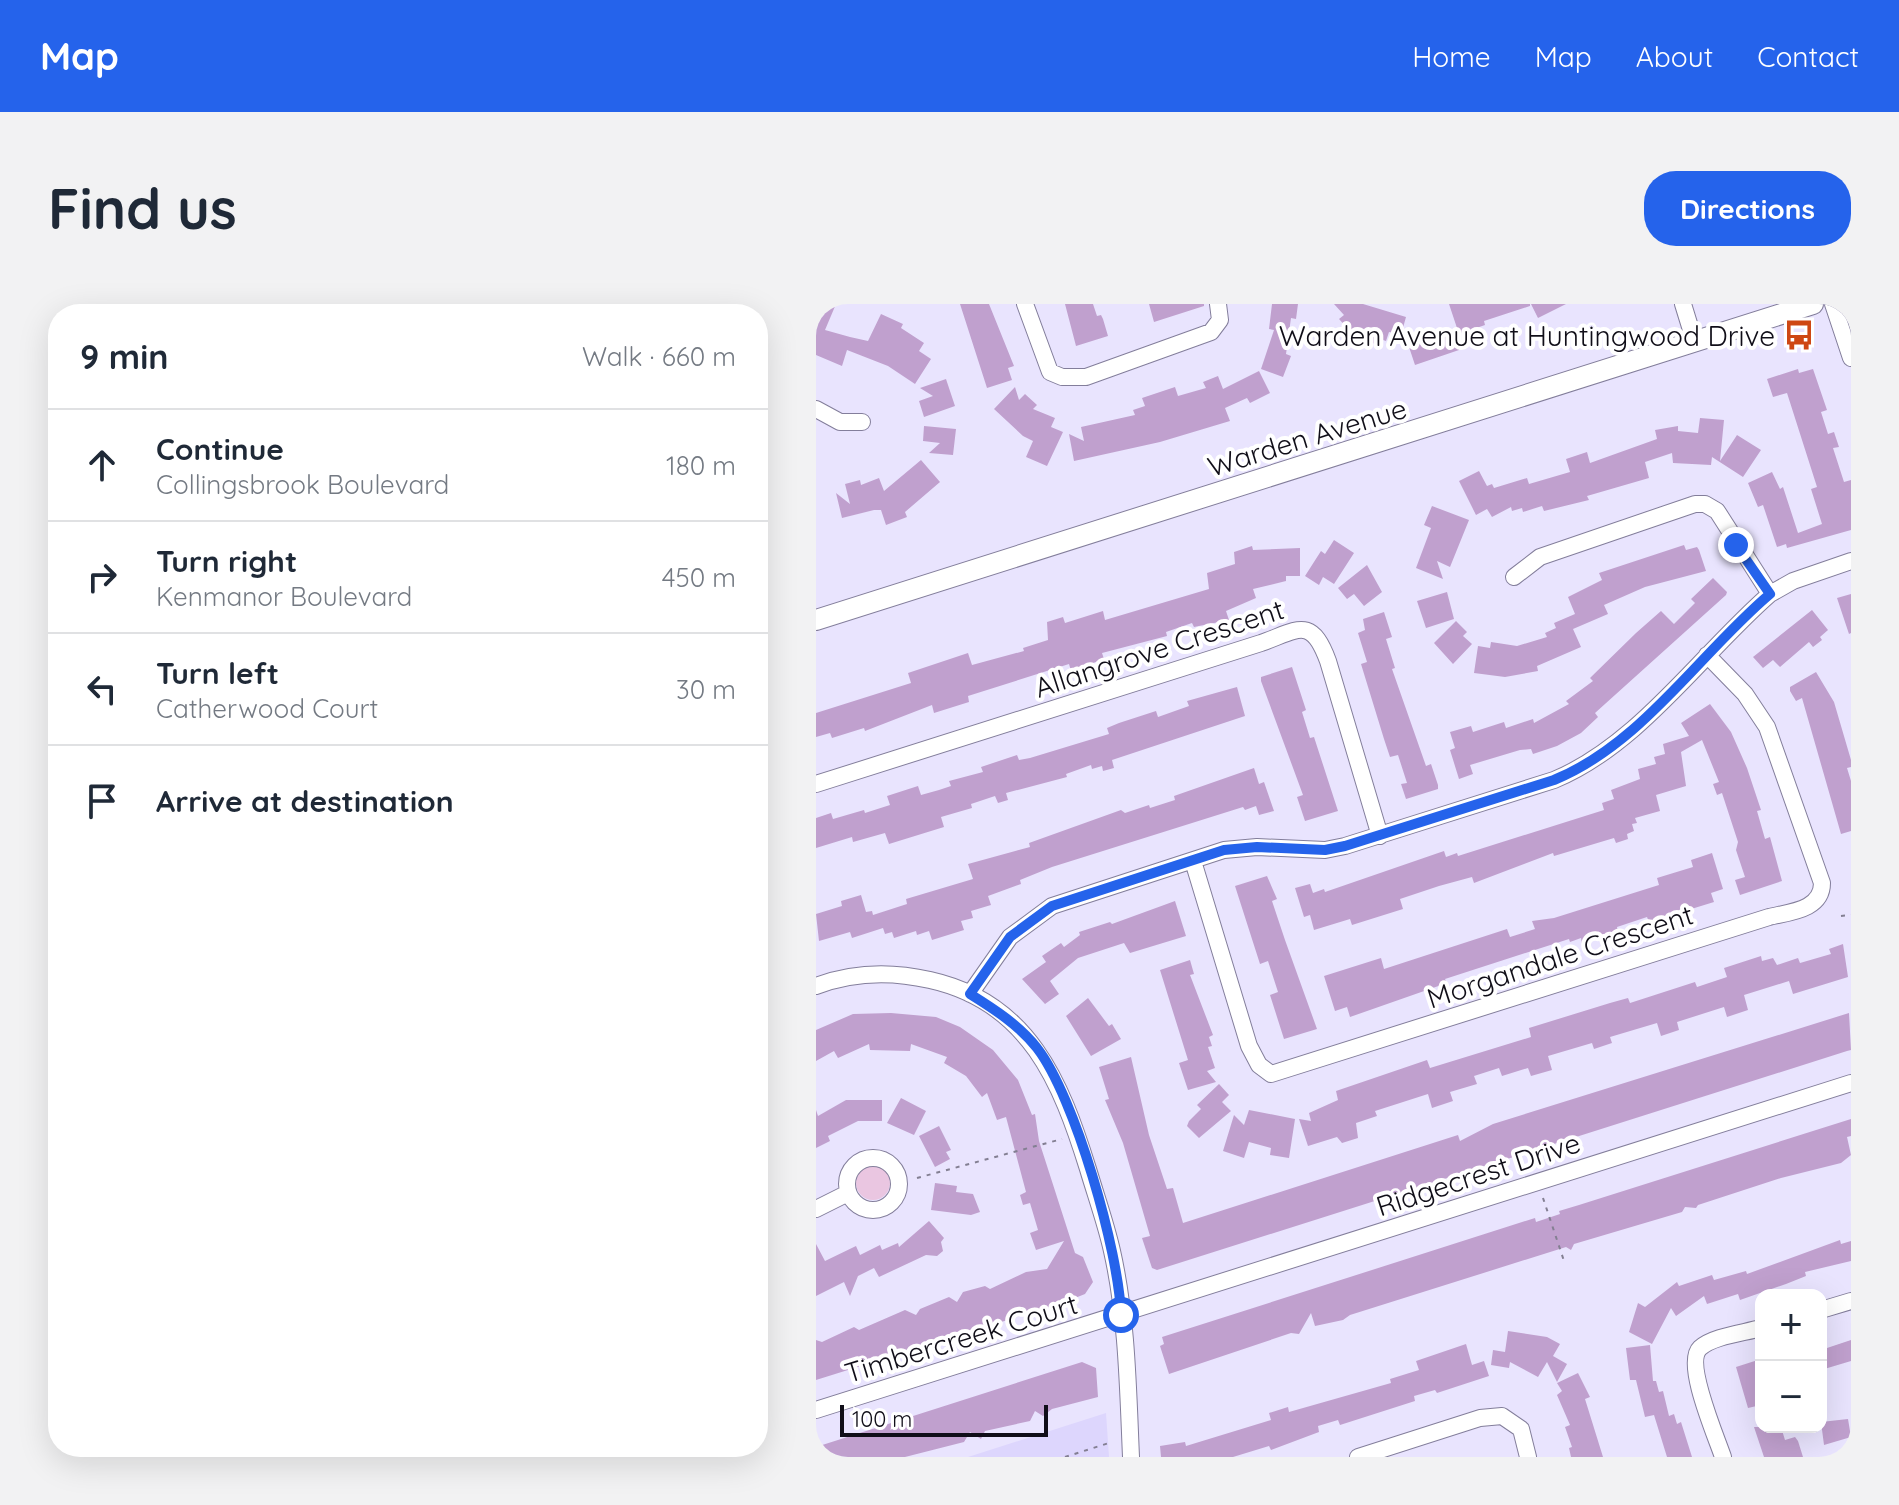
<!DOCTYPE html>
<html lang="en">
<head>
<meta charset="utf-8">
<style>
  body { margin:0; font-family:Quicksand,sans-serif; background:#f2f2f3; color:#1f2937 }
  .controls { position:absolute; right:24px; bottom:24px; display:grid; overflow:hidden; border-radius:16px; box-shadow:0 8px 32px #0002 }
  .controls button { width:72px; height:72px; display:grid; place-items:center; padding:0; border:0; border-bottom:2px solid #e0e1e3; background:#fff; color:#1f2937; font:40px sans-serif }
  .scale { position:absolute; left:24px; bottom:20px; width:208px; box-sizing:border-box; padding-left:8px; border:4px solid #100e18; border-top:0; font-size:22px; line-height:28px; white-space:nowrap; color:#100e18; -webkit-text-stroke:6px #fff; paint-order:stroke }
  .stop { position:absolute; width:24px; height:24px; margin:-18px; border:6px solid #2563eb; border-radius:50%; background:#fff }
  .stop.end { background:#2563eb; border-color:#fff; box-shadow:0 2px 8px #0008 }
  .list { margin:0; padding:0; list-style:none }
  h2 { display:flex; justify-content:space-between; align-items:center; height:104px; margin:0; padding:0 32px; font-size:34px }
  h2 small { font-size:26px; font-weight:400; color:#747a83 }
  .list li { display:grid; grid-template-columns:52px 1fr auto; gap:24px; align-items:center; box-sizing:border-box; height:112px; padding:0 32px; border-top:2px solid #e0e1e3 }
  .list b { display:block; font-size:30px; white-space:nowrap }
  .list p { margin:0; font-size:26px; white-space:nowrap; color:#747a83 }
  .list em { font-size:26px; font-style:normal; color:#747a83 }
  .icon { flex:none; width:44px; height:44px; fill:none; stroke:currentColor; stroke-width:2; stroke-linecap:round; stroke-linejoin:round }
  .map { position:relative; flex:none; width:1035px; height:1153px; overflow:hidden; border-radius:32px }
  header { display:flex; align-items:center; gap:48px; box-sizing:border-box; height:112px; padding:0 40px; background:#2563eb; color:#fff }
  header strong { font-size:38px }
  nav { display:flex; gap:44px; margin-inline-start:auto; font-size:28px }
  .intro { display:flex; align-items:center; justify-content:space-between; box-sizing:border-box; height:192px; padding:0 48px }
  h1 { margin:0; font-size:56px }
  .button { padding:20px 36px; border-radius:32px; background:#2563eb; color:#fff; font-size:28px; font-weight:700 }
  main { display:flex; gap:48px; padding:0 48px }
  aside { flex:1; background:#fff; border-radius:32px; box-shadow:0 8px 32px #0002 }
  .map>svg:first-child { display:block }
  .built { fill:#ddd6fd }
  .green { fill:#eac6e1 }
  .building { fill:#c0a0ce }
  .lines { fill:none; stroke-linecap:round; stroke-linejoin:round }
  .minor-casing { stroke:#837e9b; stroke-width:18 }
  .major-casing { stroke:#837e9b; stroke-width:22 }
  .path { stroke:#837f92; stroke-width:2; stroke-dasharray:4 6; stroke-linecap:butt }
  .minor { stroke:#fff; stroke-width:16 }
  .major { stroke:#fff; stroke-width:20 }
  .route { stroke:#2563eb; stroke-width:10 }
  .labels { text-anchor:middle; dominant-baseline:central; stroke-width:8; stroke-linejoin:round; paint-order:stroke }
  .poi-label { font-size:28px; fill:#100e18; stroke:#fff; text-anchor:end }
  .street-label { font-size:28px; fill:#100e18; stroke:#fff }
</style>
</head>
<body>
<header>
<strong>Map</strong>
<nav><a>Home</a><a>Map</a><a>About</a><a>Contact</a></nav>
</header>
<div class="intro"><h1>Find us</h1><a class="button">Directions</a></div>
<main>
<aside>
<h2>9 min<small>Walk · 660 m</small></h2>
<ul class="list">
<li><svg class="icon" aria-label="ahead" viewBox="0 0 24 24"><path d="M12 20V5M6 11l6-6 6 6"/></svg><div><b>Continue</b><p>Collingsbrook Boulevard</p></div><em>180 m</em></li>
<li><svg class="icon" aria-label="right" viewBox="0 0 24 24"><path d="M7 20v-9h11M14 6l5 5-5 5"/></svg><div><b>Turn right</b><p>Kenmanor Boulevard</p></div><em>450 m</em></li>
<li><svg class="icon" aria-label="left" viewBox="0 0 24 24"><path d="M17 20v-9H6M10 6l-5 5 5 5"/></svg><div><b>Turn left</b><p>Catherwood Court</p></div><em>30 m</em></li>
<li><svg class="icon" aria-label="arrive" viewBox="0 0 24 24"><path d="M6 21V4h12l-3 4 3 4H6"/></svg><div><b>Arrive at destination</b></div></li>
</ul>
</aside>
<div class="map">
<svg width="1035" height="1153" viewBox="0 0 1035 1153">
  <rect width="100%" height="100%" fill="#e9e4fe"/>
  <path class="built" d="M290,1109L293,1153H152Z"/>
  <path class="green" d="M40 879a17 17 0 1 1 34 0a17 17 0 1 1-34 0Z"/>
  <path class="building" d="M0,0H20L9,26L34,33L52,37L65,10L87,20L85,24L108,39L103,47L115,55L99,80L72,62L31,46L26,62L0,51Z
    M144,0H173L198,62L192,64L196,76L171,84Z
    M249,0H277L281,12L285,11L287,15L292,32L260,42Z
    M333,0H388V2L338,18Z
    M456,0H482L480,15L475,14L470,50L475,52L467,73L445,65L458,26L453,25Z
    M518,0H547L590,13L585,31L573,28L570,37L564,35L562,41L548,36L549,31L532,25L523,15L528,11Z
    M633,0H714V2L668,17L669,21L643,30Z
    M715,0H750L722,14Z
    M616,26L618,33L637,26L643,46L599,61L590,34Z
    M982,65L983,69L997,65L1011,106L1005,108L1012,130L1018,128L1023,143L1017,144L1028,178L1035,176V226L971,244L970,240L961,243L947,201L942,203L932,179L956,168L964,185L967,183L982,229L1006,220L995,185L1001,183L971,89L957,93L951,75Z
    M443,67L454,89L434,99L431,94L409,104L414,117L344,138L258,157L253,130L268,137L265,123L319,111L317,106L329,102L326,94L359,83L362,92L390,84L387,78L402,72L407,85Z
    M130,75L139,102L108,113L103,97L117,92L104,84Z
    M199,83L203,96L209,90L221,101L217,105L239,114L235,123L247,128L231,162L210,153L217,137L207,132L178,105Z
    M884,114L908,116L904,157L921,131L945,146L927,173L896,153L895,161L857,159L856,149L829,158L833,174L771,192L773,196L728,207L726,202L707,208L706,204L696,207L695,203L676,213L671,205L660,211L643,177L663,167L671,182L676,180L678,184L711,174L713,180L754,168L750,155L771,148L774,159L841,135L839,126L862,122V127L882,129Z
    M108,122L140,125L137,151L113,149L124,139L107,137Z
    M105,156L124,178L89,208L91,213L70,221L65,206H58L26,214L20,189L34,200L29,180L44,176L45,181L63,174L68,187Z
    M616,202L653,216L634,263L621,257L627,275L600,264L615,224L608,221Z
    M518,236L538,249L518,280L507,273L503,281L489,272L505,247L509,250Z
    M868,241L870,246L881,243L883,246L890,267L829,283L788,301L792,310L757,325L765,343L721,362L722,367L689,373L658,369L662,342L674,344L675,338L701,342L731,333L729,329L740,324L738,319L759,310L752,293L786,276L783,269Z
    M436,242L437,246L484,244V272H470V277L437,285L440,294L410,307L413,316L378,323L376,319L350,328L351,332L286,349L288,355L255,367L253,360L152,392L153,398L118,409L116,401L49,427L48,424L16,434L14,429L0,433V409L95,379L92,369L152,349L156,361L208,347L207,344L232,336L231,318L247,313L249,319L287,307L289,316L393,285L391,269L419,260L418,248Z
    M551,261L566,288L548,302L538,290L531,295L522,284Z
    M897,274L911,288L910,291L779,409L782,413L765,429L741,442L717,450L715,445L704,446L654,461L657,470L643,475L634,446L639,444L634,428L655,422L657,428L688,418L690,424L717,415L718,419L753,400L750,397L777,377L774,374L820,329L845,307L858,320L879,299L875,295Z
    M631,288L638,315L610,324L601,297Z
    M1035,290V329L1033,330L1021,294Z
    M996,306L1012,326L1004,333L1006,336L997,343L993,338L964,363L957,356L947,364L937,353Z
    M568,308L576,333L570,335L579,364L576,365L610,462L615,460L622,481V485L590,495L585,480L591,479L582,451L574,453L568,435L545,360L551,358L542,329L549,326L547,315Z
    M640,317L651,328L647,332L656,340L637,360L618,339Z
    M476,363L490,406L486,408L494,434L498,433L522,507L489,517L481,493L487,491L445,377V373Z
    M1000,368L1018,398L1035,456V463L1031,464L1035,477V527L1025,530L986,394L980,397L974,387V383Z
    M421,383L429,412L296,456L298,464L287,467L286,462L276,465L275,461L250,470L251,473L190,489L192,496L182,499L179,492L155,500L156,504L125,513L128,523L73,540L69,529L37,538L36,533L0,544V514L15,509L17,515L48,506L49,509L74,501L71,492L102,482L105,491L123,486L135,482L133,477L167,468L165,463L201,451L203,456L214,454L293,430L291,424L303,419L340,407L342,413L373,402L371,397Z
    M894,400L915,428L931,464L945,506L941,507L949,535L954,533L966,577L924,591L919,576L929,573L920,546L922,538L906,489L901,491L897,480L903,478L886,436L865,448L870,482L840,491L844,507L819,514L821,519L816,520L818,527L811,530L812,535L800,539L798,534L738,552L737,549L658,579L656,573L623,582L584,595L587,605L536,621L534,615L498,626L494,611L488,613L479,584L494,580L497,589L508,585L509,588L628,547L630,553L641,549L642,552L788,506L786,499L798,495L795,486L824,475L822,465L840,460L838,453L849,450L847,440L873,432L865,419Z
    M438,464L443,480L448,478L458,507L443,511L440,502L429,506L427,503L236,563L204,576L205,580L172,592L175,601L155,607L157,614L145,617L148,626L116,636L113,627L101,631L100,627L78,634L76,628L69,630L67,624L36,634L34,628L3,637L0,610L26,602L25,597L45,591L50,608L56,607L57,611L91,600L90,595L157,575L152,560L214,543L213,539L305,506L309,509L333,501L334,504L359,496L358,492Z
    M896,549L907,585L895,589L898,598L833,618L831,613L801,623L802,628L766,640L765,634L754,638L753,635L629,675L631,679L534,713L531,703L519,707L508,672L565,654L568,665L691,625L694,633L719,625L716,617L738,614L843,581L841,574L877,563L875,556Z
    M451,572L461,595L456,597L469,636L501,725L468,735L454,691L462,688L452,657L444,660L419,582Z
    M359,597L370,632L314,649L308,639L262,654L234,677L243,690L229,700L206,675L230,658L226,652L245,639L248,643L264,631L263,628L294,618L296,620Z
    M1027,640L1032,673L977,690L973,677L928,691L932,706L911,713L908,703L861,718L863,726L845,732L841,719L794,733L796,739L778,745L776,739L732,752L736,766L715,772L712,764L686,772L683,764L658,772L661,780L634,788L637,797L616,804L612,790L559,807L561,812L540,819L542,834L526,839L521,833L492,842L483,815L495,817L493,809L522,796L520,787L611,756L614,764L715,733L713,724L794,699L812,694L814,699L879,678L881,683L911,673L908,664L945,652L946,657L957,654L961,661L982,654L984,659L1015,650L1013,645Z
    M374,656L378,670L374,671L397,731L393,733L396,742L392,743L399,764L391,767L400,778L372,786L363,759L372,756L344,666Z
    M272,694L293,722L296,720L305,735L275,752L250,712Z
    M75,709L120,713L144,723L177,746L202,776L216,811L219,810L223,837L259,949L267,953L277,978L269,990L249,998L0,1076V1036L6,1038L38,1023L43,1026L89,1006L100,1011L104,1005L133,993L141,998L147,988L169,982L174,985L210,968L231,965L248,937L220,946L214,929L222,926L214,899L207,901L204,891L210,888L190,813L181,816L171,789L166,793L150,772L128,759L131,753L95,740L94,747L54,746L53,740L22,754L18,747L0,757V726L37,710Z
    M1033,709L1035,746L1031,747L341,966L336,964L326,934L334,932L307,839L289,796L293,795L283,763L315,753L333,831L351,885L357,884L367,919L642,831L644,837L677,820Z
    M403,780L413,791L406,798L415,807L383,834L371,822L373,817L385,805L381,801Z
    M85,794L110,807L98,831L71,819Z
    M30,796H66V817H42L12,832L14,837L0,844V806L2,812Z
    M433,806L479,815L473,854L454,851L455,844L433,838L428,854L407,847L418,811L428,821Z
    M1035,815V832L1031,833L1035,851L1025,859L965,874L882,901L880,904L869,903L866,908L758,940L755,946L750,943L534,1011L527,1016L499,1022L495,1009L483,1030L475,1029L353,1070L344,1042L348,1040L346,1033L719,914L720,918L744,910L743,907L763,901Z
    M123,822L135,846L130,848L134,855L119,863L103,832Z
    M119,879L141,882L140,888L157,890L164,908L155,911L115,906Z
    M113,917L128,934L125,938L127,947L121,952L110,951L63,973L58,964L42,972L34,992L28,978L0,992V940L9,957L40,942L44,951L64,941L66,946L82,939L83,943Z
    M1024,936L1025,940L1035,937V957L989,968L990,972L970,980L924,996L922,990L891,1000L888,992L860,1012L855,1004L836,1040L813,1028L822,999L829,1003L861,978L863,982L896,971L898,976L930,967L931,970Z
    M692,1027L731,1033L744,1040L737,1052L751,1060L741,1078L731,1058L722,1073L694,1058L693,1064L675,1061L677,1046L689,1048Z
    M1035,1036V1057L1005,1066V1046Z
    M650,1040L656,1061L668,1057L673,1072L621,1089L619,1086L598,1092L599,1097L524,1121L522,1116L502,1122L503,1128L455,1146L453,1142L417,1153H345L344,1142L369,1138L370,1142L455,1116L453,1109L472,1103L473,1108L575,1079L574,1075L603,1066L600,1057Z
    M834,1041L837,1077H840L843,1088L847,1087L853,1112L858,1110L861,1120L865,1118L876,1153H851L838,1111L829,1113L820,1076H814L810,1044Z
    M945,1055V1101L932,1104L920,1063Z
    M266,1058L280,1064L282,1093L236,1105L227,1112L219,1107L214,1117L169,1127L165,1135L154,1128L148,1138L89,1153H0V1143Z
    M762,1069L774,1093L769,1095L787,1153H755L753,1144L756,1143L749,1123L754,1121L741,1091L746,1087L741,1079Z
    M1032,1115L1035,1133L1008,1141L1005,1118Z
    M938,1123H965L969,1136L979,1133L982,1137L987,1153H948Z"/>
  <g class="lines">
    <g class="minor-casing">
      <path id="minor" d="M209,0L234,68L246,73H270L395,28L404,16L402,0
        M867,0L879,39
        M1017,0L1035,54
        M0,105L24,118H46
        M698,273L724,253L879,200H889L901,207L954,290
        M0,480L445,339C482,326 495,311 512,357L564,532
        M377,557L433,742L443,761L455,770L953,613C974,608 1006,606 1006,579L951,423L929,390L891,351
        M0,682C37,668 75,667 114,676C213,698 245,778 272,865C280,892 290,920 296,947C311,1013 312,1085 315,1153
        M154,690L194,633L236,602L408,546L441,543L509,546L529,542L738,476C823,441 885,350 954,290L977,277L1035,257
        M31 880a26 26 0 1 1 52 0a26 26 0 1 1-52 0Z
        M0,905L32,889
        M1005,1006L1035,997
        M0,1106L1035,779
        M542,1153L664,1114L686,1112L705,1125L712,1153
        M907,1153C900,1132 868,1059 884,1044C897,1032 928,1029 945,1024"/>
    </g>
    <g class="major-casing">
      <path id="major" d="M0,316L997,0"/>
    </g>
    <path class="path" d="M1025,612L1035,611
      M101,874L246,835
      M727,894L749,960
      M249,1153L296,1138"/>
    <use href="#minor" class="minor"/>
    <use href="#major" class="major"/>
  </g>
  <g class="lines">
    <path class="route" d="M305,1011C303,948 259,793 221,744C203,721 178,705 154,690L194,633L236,602L408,546L441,543L509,546L529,542L738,476C826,440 883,350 954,290L920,241"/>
  </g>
  <defs>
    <g id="bus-bare" transform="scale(2.4)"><path d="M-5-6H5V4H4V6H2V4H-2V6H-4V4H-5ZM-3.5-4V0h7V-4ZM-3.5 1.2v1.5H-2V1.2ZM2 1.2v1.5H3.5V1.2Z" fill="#ce4713" stroke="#fff" stroke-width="2.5" paint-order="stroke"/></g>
  </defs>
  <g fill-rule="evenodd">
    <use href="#bus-bare" x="983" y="31"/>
  </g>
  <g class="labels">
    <g class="poi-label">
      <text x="959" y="31">Warden Avenue at Huntingwood Drive</text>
    </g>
    <g class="street-label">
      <text transform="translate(491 133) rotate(-17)">Warden Avenue</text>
      <text transform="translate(343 344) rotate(-18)">Allangrove Crescent</text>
      <text transform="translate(744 652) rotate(-18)">Morgandale Crescent</text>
      <text transform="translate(662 870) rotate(-18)">Ridgecrest Drive</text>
      <text transform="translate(145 1034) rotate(-17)">Timbercreek Court</text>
    </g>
  </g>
</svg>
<div class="controls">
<button>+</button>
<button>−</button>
</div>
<div class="scale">100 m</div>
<div class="stop" style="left:305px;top:1011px"></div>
<div class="stop end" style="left:920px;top:241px"></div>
</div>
</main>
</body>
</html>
